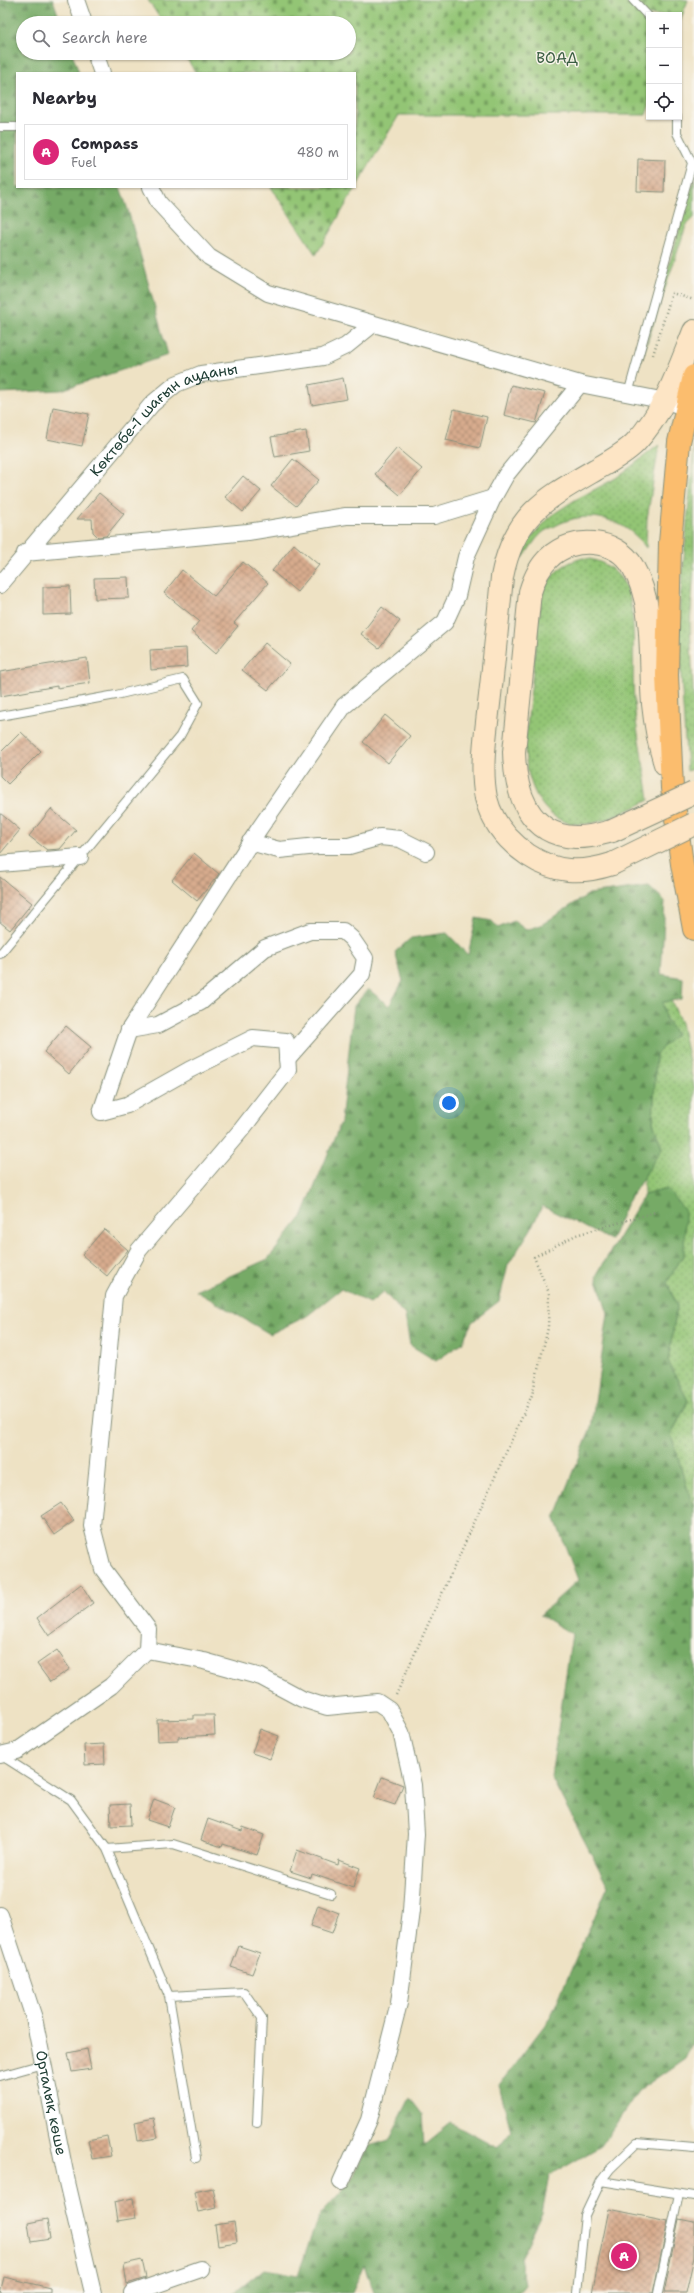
<!DOCTYPE html>
<html lang="en">
<head>
<meta charset="utf-8">
<style>
  body { margin:0; font-family:"Shantell Sans",sans-serif; background:#f7f7f7; color:#2b2b33 }
  .controls { position:absolute; right:12px; top:12px; display:grid; overflow:hidden; border-radius:0px; box-shadow:0 1px 3px #0004 }
  .controls button { width:36px; height:36px; display:grid; place-items:center; padding:0; border:0; border-bottom:1px solid #e1e1e2; background:#fff; color:#2b2b33; font:20px sans-serif }
  .you { position:absolute; left:449px; top:1103px; width:14px; height:14px; margin:-10px; border:3px solid #fff; border-radius:50%; background:#1a73e8; box-shadow:0 0 0 6px #1a73e833 }
  .badge { display:grid; place-items:center; width:26px; height:26px; border-radius:50%; background:#db2777; color:#fff; font-size:13px; font-weight:700 }
  .pin { position:absolute; translate:-50% -50%; border:2px solid #fff; box-shadow:0 1px 4px #0006 }
  .list { margin:0; padding:0; list-style:none }
  h2 { display:flex; justify-content:space-between; align-items:center; height:52px; margin:0; padding:0 16px; font-size:17px }
  h2 small { font-size:13px; font-weight:400; color:#7c7c81 }
  .list li { display:grid; grid-template-columns:26px 1fr auto; gap:12px; align-items:center; box-sizing:border-box; height:56px; margin:0 8px 8px; padding:0 8px; border:1px solid #e1e1e2; border-radius:0px }
  .list b { display:block; font-size:15px; white-space:nowrap }
  .list p { margin:0; font-size:13px; white-space:nowrap; color:#7c7c81 }
  .list em { font-size:13px; font-style:normal; color:#7c7c81 }
  .icon { flex:none; width:22px; height:22px; fill:none; stroke:currentColor; stroke-width:2; stroke-linecap:round; stroke-linejoin:round }
  .map { position:relative; flex:none; width:694px; height:2293px; overflow:hidden }
  .search { position:absolute; background:#fff; box-shadow:0 1px 3px #0004; left:16px; top:16px; width:340px; height:44px; display:flex; align-items:center; gap:10px; box-sizing:border-box; padding:0 14px; border-radius:22px; color:#7c7c81; font-size:15px }
  .panel { position:absolute; background:#fff; box-shadow:0 1px 3px #0004; left:16px; top:72px; width:340px; height:116px; border-radius:0px }
  .map>svg:first-child { display:block }
  .grass { fill:url(#grass-dots); stroke:#598154 }
  .forest { fill:url(#forest-firs); stroke:#4a744d }
  .cemetery { fill:url(#cemetery-stones); stroke:#598154 }
  .building { fill:url(#building-cross-hatch) }
  .lines { fill:none; stroke-linecap:round; stroke-linejoin:round }
  .lane-casing { stroke:#86907c; stroke-width:10 }
  .street-casing { stroke:#86907c; stroke-width:18 }
  .secondary-casing { stroke:#86907c; stroke-width:24 }
  .primary-casing { stroke:#86907c; stroke-width:24 }
  .path { stroke:#86907c; stroke-width:2.5; stroke-dasharray:1 3; stroke-linecap:butt }
  .lane { stroke:#fff; stroke-width:8 }
  .street { stroke:#fff; stroke-width:16 }
  .secondary { stroke:#fde5c5; stroke-width:22 }
  .primary { stroke:#fbbd6e; stroke-width:22 }
  .secondary-bridge-casing { stroke:#86907c; stroke-width:24; stroke-linecap:butt }
  .secondary-bridge { stroke:#fde5c5; stroke-width:22 }
  .labels { text-anchor:middle; dominant-baseline:central; stroke-width:3; stroke-linejoin:round; paint-order:stroke }
  .park-label { font-size:15px; fill:#3c5f44; stroke:#f7f3e8 }
  .street-label { font-size:15px; fill:#1f3d34; stroke:#f7f3e8 }
</style>
</head>
<body>
<div class="map">
<svg width="694" height="2293" viewBox="0 0 694 2293">
  <defs>
    <pattern id="grass-dots" width="8" height="8" patternUnits="userSpaceOnUse"><rect width="8" height="8" fill="#93c575"/><path d="M2 2h.1M6 6h.1" fill="none" stroke="#77a161" stroke-width="1.8" stroke-linecap="round"/></pattern>
    <pattern id="forest-firs" width="22" height="20" patternUnits="userSpaceOnUse"><rect width="22" height="20" fill="#76aa66"/><path d="M5 1l3.5 6h-7zM16 11l3.5 6h-7z" fill="#608c55"/></pattern>
    <pattern id="cemetery-stones" width="16" height="16" patternUnits="userSpaceOnUse"><rect width="16" height="16" fill="#93c575"/><path d="M2 7V4a2 2 0 0 1 4 0v3zM10 15v-3a2 2 0 0 1 4 0v3z" fill="#77a161"/></pattern>
    <pattern id="building-cross-hatch" width="8" height="8" patternUnits="userSpaceOnUse"><rect width="8" height="8" fill="#d8ac8e"/><path d="M0 0l8 8M0 8l8-8" fill="none" stroke="#af8d75"/></pattern>
  </defs>
  <rect width="100%" height="100%" fill="#f7f3e8"/>
  <filter id="ink" filterUnits="userSpaceOnUse"><feTurbulence type="fractalNoise" baseFrequency=".025" numOctaves="2"/><feDisplacementMap in="SourceGraphic" scale="8" xChannelSelector="R" yChannelSelector="G"/><feConvolveMatrix kernelMatrix="1 2 1 2 8 2 1 2 1" color-interpolation-filters="sRGB"/></filter>
  <filter id="wash" filterUnits="userSpaceOnUse"><feTurbulence type="fractalNoise" baseFrequency=".012" numOctaves="4" result="noise"/><feDisplacementMap in="SourceGraphic" scale="16" xChannelSelector="R" yChannelSelector="G"/><feGaussianBlur stdDeviation="0.9" result="paint"/><feColorMatrix in="noise" values="0 0 0 0 0 0 0 0 0 0 0 0 0 0 0 0 0 1.4 0 .05"/><feComposite in="paint" operator="in"/></filter>
  <g filter="url(#wash)">
    <rect width="100%" height="100%" fill="#eee2c4"/>
    <path class="grass" d="M694,179V218L686,226L641,361Z
      M659,445L647,519L646,548C626,518 587,508 555,526C551,528 545,530 542,533C534,540 529,550 523,558L526,543L552,515L575,500L616,478Z
      M694,445V565L690,625L694,711V769L687,771L678,625Z
      M583,558C602,560 617,569 626,587C638,614 631,669 634,700C636,734 645,766 649,800C628,810 601,826 577,824C539,822 525,777 525,745L541,596C548,576 562,563 583,558Z
      M671,1000L681,1023L694,1086V1510L671,1435L688,1401L668,1361L677,1306L667,1282L684,1254L667,1189L644,1195L643,1177L662,1148L653,1122L656,1054L676,1034L665,1018L663,1002Z"/>
    <path class="forest" d="M0,0H53L61,23H23V53H72L79,73H17V187H120L128,210L168,355L61,390L0,393Z
      M649,886L665,901L661,974L683,978L682,999L663,1002L665,1018L676,1034L656,1054L653,1122L662,1148L626,1205L611,1240L542,1206L531,1229L508,1265L499,1301L472,1322L462,1343L436,1361L410,1345L405,1315L384,1292L370,1303L341,1289L307,1316L270,1334L196,1291L268,1259L302,1217L341,1122L354,1006L368,989L389,1006L403,981L395,952L411,938L447,933L468,955L476,918L492,921L498,928L514,921L526,930L541,925L589,894Z
      M667,1189L685,1211L684,1254L667,1282L677,1306L668,1361L688,1401L671,1435L694,1510V2039L685,2058L638,2091L601,2146L549,2176L542,2213L520,2257L525,2285L518,2293H374L365,2264L352,2293H234L264,2269L298,2275L318,2217L350,2182L369,2146L389,2140L410,2098L422,2114L424,2145L451,2123L497,2148L511,2131L499,2085L550,2018L608,1886L551,1777L572,1634L540,1615L578,1580L555,1519L591,1428L608,1314L596,1276L644,1195Z"/>
    <path class="cemetery" d="M148,0H688L679,24V15H649V106L646,115H399L316,255L271,187H355V73H196L183,53H349V23H163Z"/>
    <g id="blocks">
      <path class="building" d="M638,159L665,160L664,192L637,191Z
        M343,378L347,399L312,405L309,385Z
        M511,385L545,393L536,423L504,415Z
        M53,407L89,414L82,446L47,439Z
        M454,409L487,417L480,448L446,440Z
        M306,431L309,451L275,457L271,437Z
        M397,448L422,469L400,495L375,474Z
        M293,459L319,480L296,506L271,486Z
        M243,476L261,491L243,512L225,497Z
        M99,493L124,514L106,536L98,537L93,532L92,519H77Z
        M294,544L319,565L297,592L272,571Z
        M243,562L268,583L234,623L238,626L216,653L191,631L199,621L164,593L182,570L214,596Z
        M128,577L129,598L95,599L94,578Z
        M70,586L71,614L43,615V587Z
        M382,607L400,621L379,648L361,634Z
        M265,643L290,664L268,690L242,670Z
        M186,648L187,667L151,670L150,650Z
        M87,658L90,683L57,688V686L1,696L0,672Z
        M385,715L410,736L388,763L363,742Z
        M21,732L41,751L8,784L0,776V753Z
        M51,809L76,830L60,849L47,850L29,836Z
        M0,813L20,830L0,854Z
        M194,853L219,874L197,901L172,880Z
        M0,877L32,903L10,930L0,922Z
        M66,1026L91,1047L69,1074L44,1052Z
        M104,1229L128,1250L107,1276L82,1255Z
        M61,1503L74,1521L54,1535L41,1516Z
        M81,1584L93,1603L49,1636L37,1618Z
        M57,1650L70,1669L50,1682L37,1664Z
        M194,1715H214L215,1735L178,1737V1740L158,1741L157,1720L194,1719Z
        M260,1729L279,1736L270,1759L252,1753Z
        M104,1744L105,1764L85,1765L84,1745Z
        M382,1777L403,1785L395,1805L374,1798Z
        M154,1799L175,1807L168,1827L147,1820Z
        M130,1804L131,1825L111,1826L110,1805Z
        M208,1819L242,1831L243,1827L264,1835L257,1855L223,1844L222,1847L201,1840Z
        M297,1850L338,1865L339,1860L360,1868L353,1888L312,1874L311,1878L290,1871Z
        M318,1905L339,1913L332,1933L311,1926Z
        M239,1946L260,1953L252,1974L231,1967Z
        M87,2049L91,2069L72,2072L68,2053Z
        M154,2118L158,2138L138,2141L135,2122Z
        M107,2136L111,2156L92,2159L88,2140Z
        M213,2188L217,2208L198,2212L194,2192Z
        M133,2198L136,2218L117,2221L114,2202Z
        M609,2209L668,2221L653,2293H592Z
        M47,2219L50,2239L31,2242L28,2223Z
        M679,2219L694,2222V2257L686,2293H664Z
        M234,2222L237,2242L218,2245L215,2225Z
        M142,2260L146,2278L127,2284L124,2264Z
        M4,2277L50,2288V2293H0Z"/>
    </g>
  </g>
  <g filter="url(#ink)">
    <use href="#blocks" fill-opacity="0" stroke="#86907c" stroke-width="1"/>
    <g class="lines">
      <g class="lane-casing">
        <path id="lane" d="M633,0L649,17
          M0,127H17
          M628,394L692,163L677,133V117
          M0,716L116,695L183,679L198,703L180,736L0,954
          M2,1756L71,1800L107,1849L169,1996L196,2158
          M107,1849L173,1844L331,1894
          M169,1996L244,1992L262,2018L257,2123
          M0,2076L43,2064
          M601,2181L694,2196
          M577,2293L585,2215L601,2181L610,2169L637,2143L694,2148
          M658,2293L679,2194"/>
      </g>
      <g class="street-casing">
        <g id="street">
          <path d="M76,0L84,23"/>
          <path d="M95,53L102,73"/>
          <path d="M151,187L159,203L209,257L268,293L580,384L666,401L687,408"/>
          <path d="M25,553L248,532L346,516H434L493,498"/>
          <path id="s1" d="M0,585L152,404L176,384L201,374L323,357L346,346L372,325"/>
          <path d="M250,842L279,850L318,846H349L380,837L400,839L426,852"/>
          <path d="M0,864L80,857"/>
          <path d="M129,1030L158,1025L201,1002L265,948L310,931H343L352,939L365,958L362,974L287,1059"/>
          <path d="M147,1650L204,1661L261,1677L302,1699L327,1707L377,1702L389,1710L401,1732L413,1785L416,1834L411,1911L399,2003L369,2120L341,2182"/>
          <path d="M0,1755L17,1751L111,1686L147,1650L148,1629L103,1569L92,1526L114,1296L139,1250L242,1129L288,1070L286,1041L253,1038L189,1070L127,1105L101,1112L129,1030L259,829L344,706L445,622L457,596L466,557L493,498L506,475L580,384"/>
          <path id="s2" d="M0,1915L34,2018L67,2182L93,2293"/>
          <path d="M132,2293L201,2269"/>
        </g>
      </g>
      <g class="secondary-casing">
        <path id="secondary" d="M612,831C600,834 587,838 575,837C528,835 515,791 514,752L530,592C534,579 539,567 549,558C572,535 617,538 633,567C656,607 649,660 653,704C655,724 659,745 665,764
          M612,864C581,874 555,873 528,855C508,841 492,823 486,798C480,767 486,734 489,704C494,662 498,619 502,577C514,515 545,499 595,470C609,462 624,454 635,443C665,411 678,371 694,331"/>
      </g>
      <g class="primary-casing">
        <path id="primary" d="M694,376L679,442L670,543L667,675L672,788L682,864L694,929"/>
      </g>
      <path class="path" d="M653,355L672,293L694,300
        M396,1695L532,1395L548,1328L549,1293L534,1257L576,1235L656,1212"/>
      <use href="#lane" class="lane"/>
      <use href="#street" class="street"/>
      <use href="#secondary" class="secondary"/>
      <use href="#primary" class="primary"/>
      <g class="secondary-bridge-casing">
        <path id="secondary-bridge" d="M612,831L694,793
          M612,864L694,824"/>
      </g>
      <use href="#secondary-bridge" class="secondary-bridge"/>
    </g>
  </g>
  <g class="labels">
    <g class="park-label">
      <text x="557" y="58">ВОАД</text>
    </g>
    <g class="street-label">
      <text stroke="none"><textPath href="#s1" startOffset="238">Көктөбе-1 шағын ауданы</textPath></text>
      <text stroke="none"><textPath href="#s2" startOffset="195">Орталық көше</textPath></text>
    </g>
  </g>
</svg>
<div class="controls">
<button>+</button>
<button>−</button>
<button><svg class="icon" aria-label="locate" viewBox="0 0 24 24"><circle cx="12" cy="12" r="6"/><path d="M12 2v4M12 18v4M2 12h4M18 12h4"/></svg></button>
</div>
<div class="you"></div>
<div class="pin badge" style="left:624px;top:2256px">A</div>
<div class="search"><svg class="icon" aria-label="search" viewBox="0 0 24 24"><circle cx="10" cy="10" r="6"/><path d="M15 15l6 6"/></svg>Search here</div>
<section class="panel">
<h2>Nearby<small></small></h2>
<ul class="list">
<li><span class="badge">A</span><div><b>Compass</b><p>Fuel</p></div><em>480 m</em></li>
</ul>
</section>
</div>
</body>
</html>
